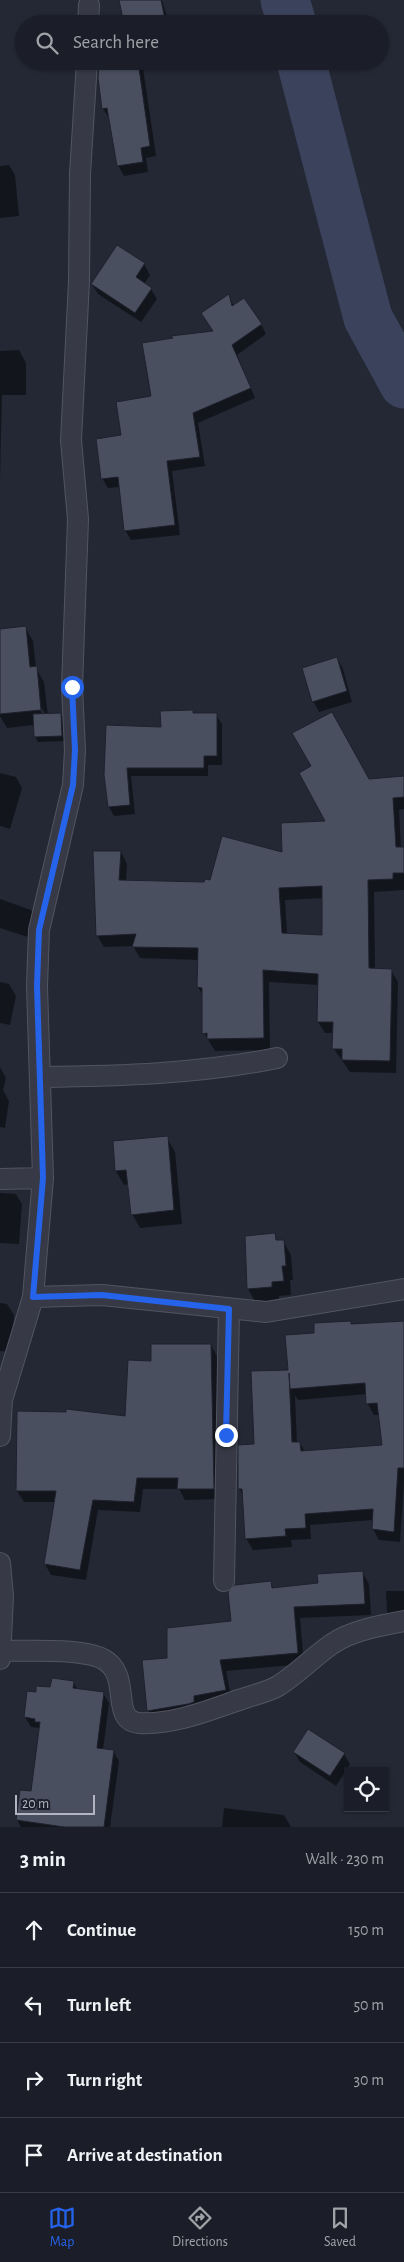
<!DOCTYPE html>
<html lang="en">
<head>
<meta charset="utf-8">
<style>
  body { margin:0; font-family:"Alegreya Sans",sans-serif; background:#282b34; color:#f1f3f6 }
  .controls { position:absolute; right:15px; bottom:15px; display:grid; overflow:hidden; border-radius:0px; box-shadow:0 1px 4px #0004 }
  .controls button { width:45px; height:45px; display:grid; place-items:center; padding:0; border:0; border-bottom:1px solid #393c45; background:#1b1e28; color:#f1f3f6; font:25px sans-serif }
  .scale { position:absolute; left:15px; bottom:12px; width:80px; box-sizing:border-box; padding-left:5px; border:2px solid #b1b5c2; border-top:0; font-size:14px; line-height:18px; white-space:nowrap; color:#b1b5c2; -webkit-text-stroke:4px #1c1f2b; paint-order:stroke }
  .stop { position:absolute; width:15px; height:15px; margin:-11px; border:4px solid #2563eb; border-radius:50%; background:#fff }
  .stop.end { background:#2563eb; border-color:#fff; box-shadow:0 1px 5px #0008 }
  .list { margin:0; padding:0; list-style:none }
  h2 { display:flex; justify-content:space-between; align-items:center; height:65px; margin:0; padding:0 20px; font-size:21px }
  h2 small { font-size:16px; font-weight:400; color:#a0a2a8 }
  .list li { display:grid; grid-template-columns:32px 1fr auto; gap:15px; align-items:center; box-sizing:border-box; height:75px; padding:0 20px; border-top:1px solid #393c45 }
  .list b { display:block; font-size:19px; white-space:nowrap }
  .list em { font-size:16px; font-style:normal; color:#a0a2a8 }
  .icon { flex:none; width:28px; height:28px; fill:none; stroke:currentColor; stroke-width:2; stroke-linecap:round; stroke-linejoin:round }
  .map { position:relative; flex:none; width:404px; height:1827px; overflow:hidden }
  .search { position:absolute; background:#1b1e28; box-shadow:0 1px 4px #0004; left:15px; right:15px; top:15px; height:55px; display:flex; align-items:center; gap:12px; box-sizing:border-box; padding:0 18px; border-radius:28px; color:#a0a2a8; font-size:19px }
  .sheet { height:365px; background:#1b1e28 }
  nav { display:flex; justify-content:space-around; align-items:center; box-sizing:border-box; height:70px; border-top:1px solid #393c45; background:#1b1e28; font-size:14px; color:#a0a2a8 }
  nav a { display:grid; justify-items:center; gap:2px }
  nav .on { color:#2563eb }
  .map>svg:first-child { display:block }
  .shadow { fill:#0007; fill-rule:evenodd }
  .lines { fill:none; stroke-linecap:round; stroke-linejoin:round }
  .river { stroke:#3b435c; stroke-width:49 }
  .building { fill:#4a4f5f; stroke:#1e212d; fill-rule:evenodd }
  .street-casing { stroke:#515561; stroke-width:22 }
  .street { stroke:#373a46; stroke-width:20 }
  .route { stroke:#2563eb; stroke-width:6 }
</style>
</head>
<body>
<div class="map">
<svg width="404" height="1827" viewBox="0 0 404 1827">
  <rect width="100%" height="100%" fill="#242835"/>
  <path class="shadow" d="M131,0H162L169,24H125Z
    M109,61H177L178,66L143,68L156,156L146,158L148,172L124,176L118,165L110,119L103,109Z
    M9,165L15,175L19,216L0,218V166Z
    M144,264L150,275L144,284L151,289L157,299L141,322L98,294L92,284Z
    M228,295L234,306L261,324L266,334L237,355L255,398L198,423L205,466L172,471L180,535L131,540L125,530L120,487L108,488L102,478L122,436L153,397L214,332Z
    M19,350L26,363V395H2L0,480V351Z
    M25,627L33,641L36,668L44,682L48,715L61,714L64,719L65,741L38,742L35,737L34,725L7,728L0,716V630ZM39,704L46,715H43L37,705Z
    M337,658L343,669L352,702L319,712L313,701Z
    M194,714L216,715L222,724V765H208V776H131L135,814L114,816L109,807L106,775L162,728Z
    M0,773L16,777L22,788L10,829L0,826Z
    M404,777V809L399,810L401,848H404V890L374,892L375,969L391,970L398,982L396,1073L350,1072L334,1049V1033H325L318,1022L319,985L269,982L270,1050L215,1051L204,1033L203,996L198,987L199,960L140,958L133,946L104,947L97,935L121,852L127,864L126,881L205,883L284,854L327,822L369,781ZM323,898L324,937L287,934L285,900Z
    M0,899L31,910L36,920L31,938L0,928Z
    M0,982L9,984L16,996L10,1025L0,1023Z
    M0,1067L6,1078L3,1090L9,1101L5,1128L0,1127Z
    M167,1138L175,1152L182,1224L140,1228L132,1214L129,1184L124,1185L116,1171Z
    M0,1193L16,1194L22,1204L19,1244L0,1243Z
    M274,1235L278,1242L283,1241L291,1255L293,1280H290L291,1295L279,1296V1301L256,1303L248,1289Z
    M0,1303L7,1304L14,1315L12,1352L0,1351Z
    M404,1322V1483L400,1542L379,1540L373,1529V1520L310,1525L311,1539L291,1540L292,1547L253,1550L246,1538L244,1497L239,1488L290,1371L316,1334L315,1325ZM367,1394L368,1404L374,1415H379L384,1447L305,1452L300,1443H297L295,1395L298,1400Z
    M211,1345L217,1356L219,1499L185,1500L179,1489H143L140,1512L98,1510L86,1580L51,1575L45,1564L56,1502H24L17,1491L126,1417L153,1363Z
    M363,1573L369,1584L371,1615L300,1618L304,1664L226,1671L232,1702L155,1722L149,1711L168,1659L232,1622L270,1583L274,1589L319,1585Z
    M386,1591H404V1621L393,1623L387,1612Z
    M73,1682L78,1690L103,1693L109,1703L103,1750L113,1751L119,1761L110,1827H21L17,1820L21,1791L32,1792L40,1728L31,1727L25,1717L37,1693Z
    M309,1730L344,1754L350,1764L336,1786L300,1762L294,1752Z
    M224,1808L284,1815L291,1827H222Z"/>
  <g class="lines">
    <path class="river" d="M285,0L292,24
      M301,61L368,318L404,384"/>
  </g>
  <path class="building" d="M119,0H161L166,24H124Z
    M125,61H138L150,146L141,148L143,162L117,166L107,108L102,109L98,78L99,65Z
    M117,245L145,263L136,277L152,288L135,313L91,284Z
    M229,294L232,306L244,298L262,324L232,345L251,388L193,413L200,457L167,461L175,525L124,531L118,477L101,479L96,439L121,435L116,402L151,396L142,343L173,338L171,336L213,331L201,313Z
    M26,626L30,667L37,666L41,710L0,714V629Z
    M337,657L347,691L312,702L302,668Z
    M193,710V713H217V756H204V768H127L130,805L108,807L104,775L106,725L161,727L160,711Z
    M332,712L369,779L404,776V797L393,798L396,847H404V873H393V879L368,880L369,968L392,969L390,1061L342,1060V1049H332L333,1022H317L318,974L263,970L264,1038L207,1039V1033L202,1034V988L197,987L198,948L132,947L136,934L96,936L93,851H121L119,880L204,882L205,879L210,880L222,836L282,852L281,823L325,821L299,773L311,766L292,733ZM322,886V935L282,933L279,888Z
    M61,713L62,736L34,737L33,714Z
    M168,1136L174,1210L131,1215L126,1170L115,1171L113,1141Z
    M275,1233L276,1240H284L286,1266H282L284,1281L272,1282V1287L247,1289L245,1236Z
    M351,1321V1324L404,1321V1468H398L394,1532L372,1529L373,1509L305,1514L306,1528L285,1529L286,1536L245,1539L242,1489H238V1445L254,1444L251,1371L288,1370L285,1335L314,1333V1323ZM289,1373L290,1389L365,1383L366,1404L377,1403L382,1445L301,1451L300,1442H292Z
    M151,1344H211L214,1489H177L178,1478H137L134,1502L93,1500L80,1570L44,1564L56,1491H16L17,1411L66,1412V1409L125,1416L128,1360L151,1361Z
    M363,1571L365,1604L294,1607L298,1653L220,1660L226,1690L194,1696V1702L188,1704L147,1711L142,1660L167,1658V1628L231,1621L228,1592L235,1585L271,1581L272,1588L318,1583L317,1574Z
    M52,1678L74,1681L73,1688L104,1692L97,1748L114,1750L104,1827H64L16,1820L20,1790L31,1791L40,1722H35V1719L24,1717L27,1691L36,1692V1686L50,1687Z
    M308,1729L345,1753L330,1776L293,1752Z"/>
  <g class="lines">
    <g class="street-casing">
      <path id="street" d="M88,24L89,5
        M40,1077C119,1076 199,1074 277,1058
        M0,1179L43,1178
        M33,1297L102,1295L266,1312L404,1289
        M0,1436L2,1400L33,1297L43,1178L37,986L39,930L73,785L75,750L72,687L78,519L71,440L79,281L80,174L87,61
        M0,1563L3,1596L0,1659
        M224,1581L229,1309
        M1,1651C27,1651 81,1648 103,1659C133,1675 109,1720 139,1723C174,1725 209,1710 242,1699C253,1695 268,1692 278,1686C297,1674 313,1657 332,1644C350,1631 382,1625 404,1621"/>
    </g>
    <use href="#street" class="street"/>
  </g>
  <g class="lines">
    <path class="route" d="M72,687L75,750L73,785L39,930L37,986L43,1178L33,1297L102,1295L229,1309L226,1435"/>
  </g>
</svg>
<div class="controls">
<button><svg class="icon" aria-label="locate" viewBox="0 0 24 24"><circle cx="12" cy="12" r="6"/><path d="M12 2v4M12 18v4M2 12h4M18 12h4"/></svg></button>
</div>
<div class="scale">20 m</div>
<div class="stop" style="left:72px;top:687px"></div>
<div class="stop end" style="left:226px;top:1435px"></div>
<div class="search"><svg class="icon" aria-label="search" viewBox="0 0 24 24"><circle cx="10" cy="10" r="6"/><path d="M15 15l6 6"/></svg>Search here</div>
</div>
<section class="sheet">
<h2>3 min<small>Walk · 230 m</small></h2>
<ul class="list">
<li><svg class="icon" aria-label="ahead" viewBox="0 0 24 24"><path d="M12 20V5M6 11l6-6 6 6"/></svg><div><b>Continue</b></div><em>150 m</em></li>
<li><svg class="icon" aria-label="left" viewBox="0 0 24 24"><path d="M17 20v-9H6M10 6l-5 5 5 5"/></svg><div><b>Turn left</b></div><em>50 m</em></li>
<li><svg class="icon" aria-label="right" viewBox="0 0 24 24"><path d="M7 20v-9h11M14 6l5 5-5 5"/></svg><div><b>Turn right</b></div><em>30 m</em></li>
<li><svg class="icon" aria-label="arrive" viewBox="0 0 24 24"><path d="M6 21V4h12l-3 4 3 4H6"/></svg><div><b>Arrive at destination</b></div></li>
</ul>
</section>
<nav>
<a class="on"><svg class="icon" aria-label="map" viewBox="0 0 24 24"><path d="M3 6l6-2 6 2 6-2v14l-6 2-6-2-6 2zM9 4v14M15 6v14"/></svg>Map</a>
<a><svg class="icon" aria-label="directions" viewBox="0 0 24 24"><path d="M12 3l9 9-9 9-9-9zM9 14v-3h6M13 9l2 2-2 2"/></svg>Directions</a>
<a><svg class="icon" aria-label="saved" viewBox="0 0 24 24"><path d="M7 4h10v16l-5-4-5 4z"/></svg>Saved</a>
</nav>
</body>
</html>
